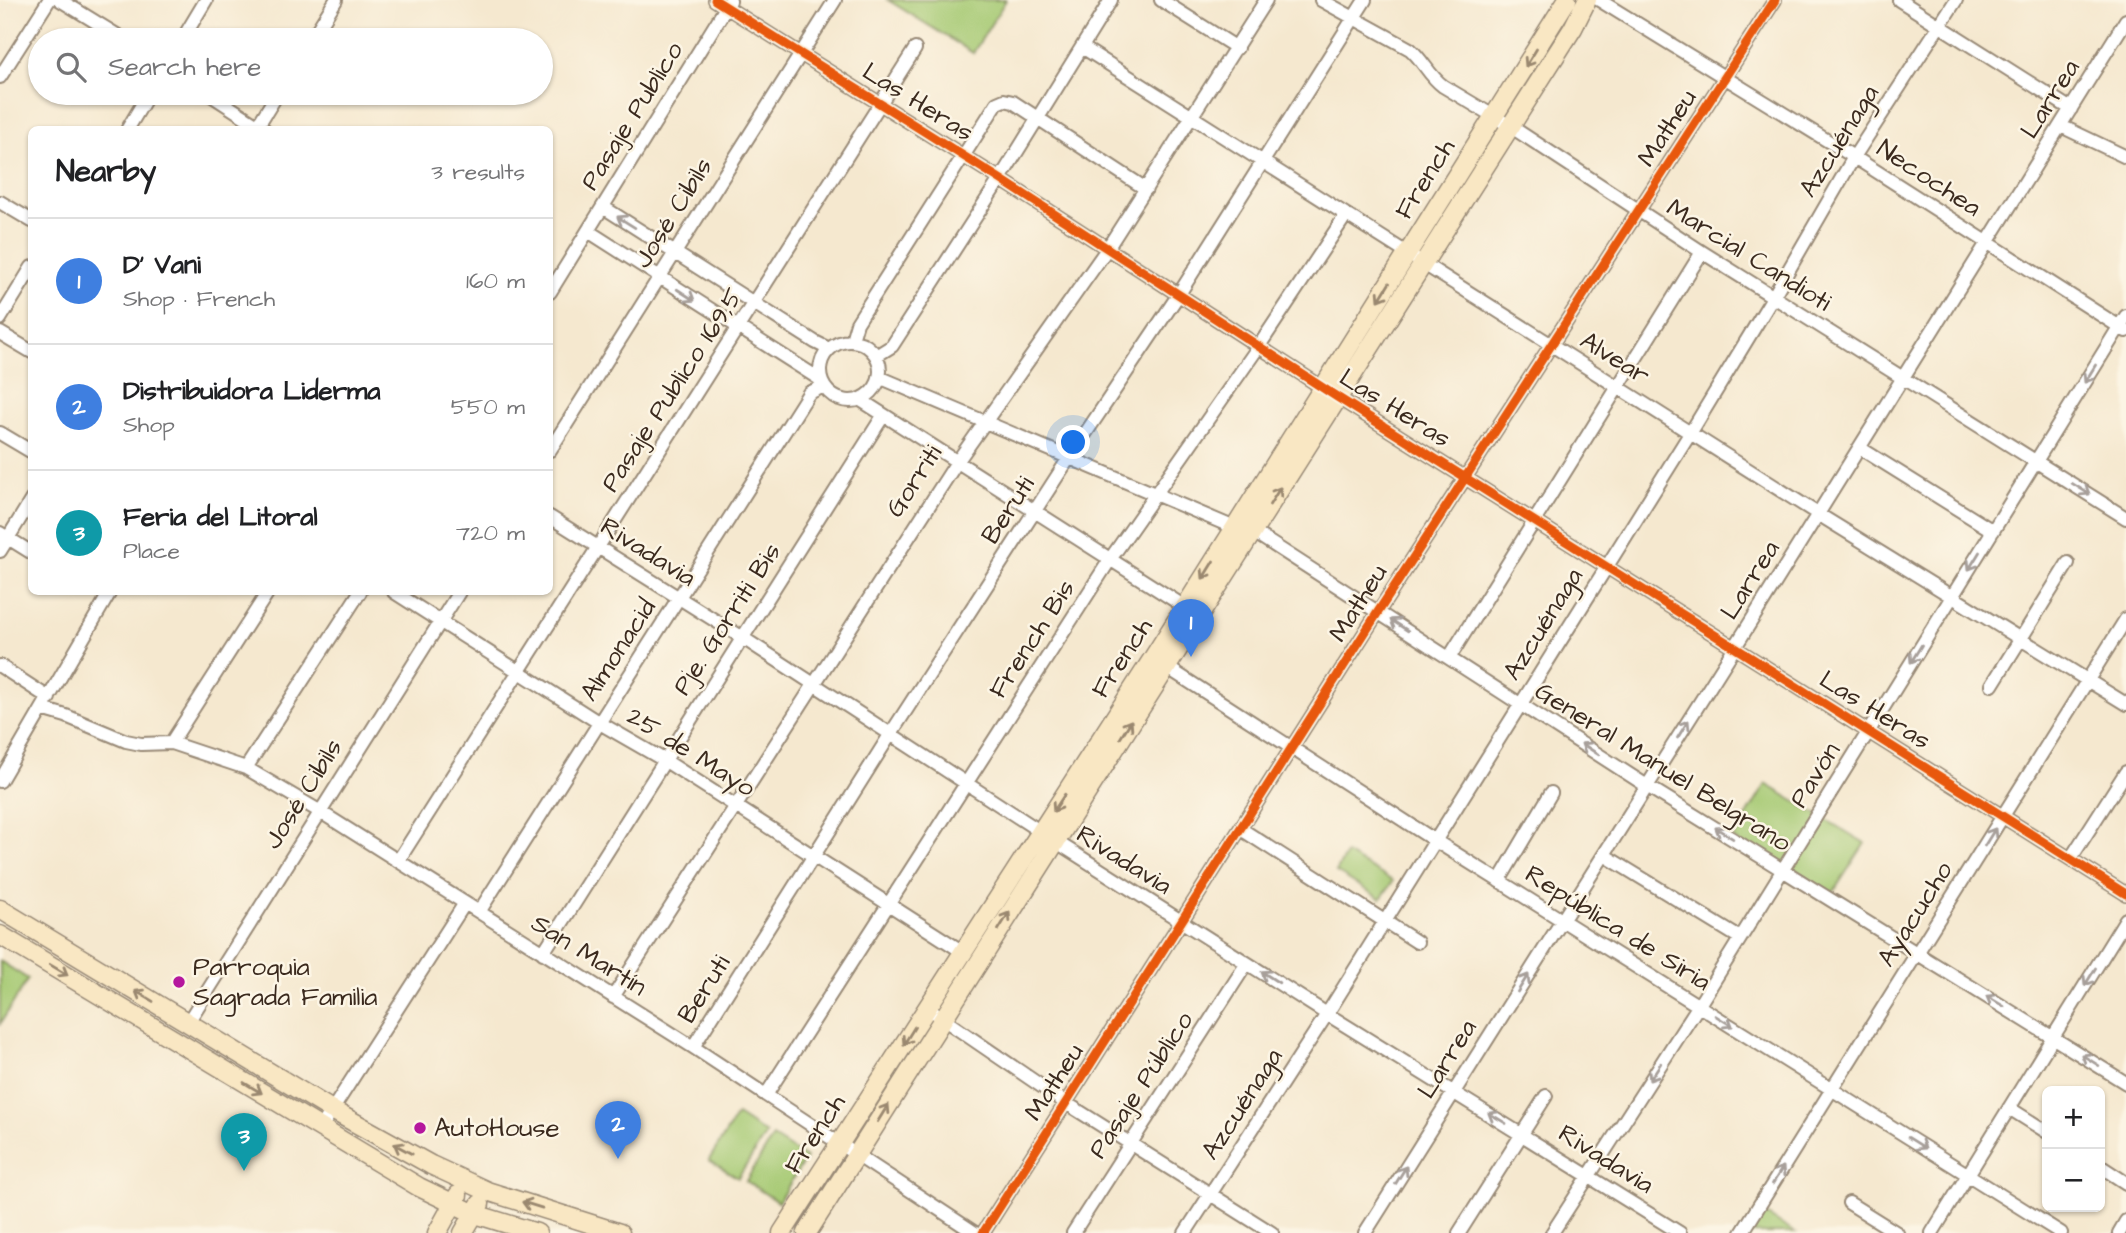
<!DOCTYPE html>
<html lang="en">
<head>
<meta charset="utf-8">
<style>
  body { margin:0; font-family:"Architects Daughter",sans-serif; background:#f2f2f2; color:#202124 }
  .controls { position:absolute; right:21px; bottom:21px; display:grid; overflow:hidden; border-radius:10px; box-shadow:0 2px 5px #0004 }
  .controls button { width:63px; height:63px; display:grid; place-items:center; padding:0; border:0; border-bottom:2px solid #e0e0e0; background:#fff; color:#202124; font:35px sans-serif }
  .you { position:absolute; left:1074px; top:443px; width:24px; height:24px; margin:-18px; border:5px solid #fff; border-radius:50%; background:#1a73e8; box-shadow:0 0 0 10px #1a73e833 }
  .badge { display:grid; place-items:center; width:46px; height:46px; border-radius:50%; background:#db2777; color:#fff; font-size:23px; font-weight:700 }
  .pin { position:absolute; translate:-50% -58px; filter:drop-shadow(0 2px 4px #0008) }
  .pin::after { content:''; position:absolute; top:37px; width:24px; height:21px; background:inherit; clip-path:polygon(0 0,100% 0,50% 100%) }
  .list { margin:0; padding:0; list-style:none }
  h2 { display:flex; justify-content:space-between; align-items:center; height:91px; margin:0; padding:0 28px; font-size:30px }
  h2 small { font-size:23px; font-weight:400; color:#757577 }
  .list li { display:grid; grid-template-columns:46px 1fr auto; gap:21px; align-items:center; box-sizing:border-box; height:126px; padding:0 28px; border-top:2px solid #e0e0e0 }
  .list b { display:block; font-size:26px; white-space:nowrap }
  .list p { margin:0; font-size:23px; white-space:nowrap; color:#757577 }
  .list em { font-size:23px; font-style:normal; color:#757577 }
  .icon { flex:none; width:38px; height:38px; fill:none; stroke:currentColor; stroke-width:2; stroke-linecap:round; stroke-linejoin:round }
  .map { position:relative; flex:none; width:2126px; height:1233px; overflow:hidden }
  .search { position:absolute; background:#fff; box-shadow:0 2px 5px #0004; left:28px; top:28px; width:525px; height:77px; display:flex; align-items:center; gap:18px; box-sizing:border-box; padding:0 24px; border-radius:38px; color:#757577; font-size:26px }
  .panel { position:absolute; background:#fff; box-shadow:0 2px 5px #0004; left:28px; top:126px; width:525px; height:469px; border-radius:10px }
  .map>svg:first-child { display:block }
  .green { fill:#a5c972; stroke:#707a48; stroke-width:2 }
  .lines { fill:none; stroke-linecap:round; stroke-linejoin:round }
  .minor-casing { stroke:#988976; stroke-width:16 }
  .secondary-casing { stroke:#988976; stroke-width:21 }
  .minor { stroke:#fff; stroke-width:12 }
  .secondary { stroke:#f9e7c3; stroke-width:18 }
  .cycleway-casing { stroke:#fcf5e5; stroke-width:13 }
  .cycleway { stroke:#e8590c; stroke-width:9 }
  .oneway { stroke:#9a8870 }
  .oneway2 { stroke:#a79f9a }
  .poi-dot { fill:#b5179e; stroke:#fcf5e5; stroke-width:2.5 }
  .labels { text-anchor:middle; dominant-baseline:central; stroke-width:5; stroke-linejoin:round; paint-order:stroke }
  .street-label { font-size:26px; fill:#3b2a1e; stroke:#fcf5e5 }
  .poi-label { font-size:26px; fill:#3b2a1e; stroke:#fcf5e5; text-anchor:start }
</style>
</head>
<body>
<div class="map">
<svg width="2126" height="1233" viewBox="0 0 2126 1233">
  <rect width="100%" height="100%" fill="#fcf5e5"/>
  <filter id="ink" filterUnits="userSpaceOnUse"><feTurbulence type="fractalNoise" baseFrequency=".0143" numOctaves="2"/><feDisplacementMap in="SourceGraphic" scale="14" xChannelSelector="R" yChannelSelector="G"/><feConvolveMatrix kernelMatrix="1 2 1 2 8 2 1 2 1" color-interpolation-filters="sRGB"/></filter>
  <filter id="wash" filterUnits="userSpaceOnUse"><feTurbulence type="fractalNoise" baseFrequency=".00686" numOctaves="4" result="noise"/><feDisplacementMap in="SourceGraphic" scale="28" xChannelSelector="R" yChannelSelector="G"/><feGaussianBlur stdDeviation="1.57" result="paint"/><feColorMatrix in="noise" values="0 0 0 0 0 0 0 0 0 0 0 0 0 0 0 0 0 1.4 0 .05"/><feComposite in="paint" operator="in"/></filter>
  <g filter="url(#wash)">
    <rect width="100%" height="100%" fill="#f5e8cf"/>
    <path class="green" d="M888,0H1006L973,53Z
      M1766,784L1865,843L1829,899L1733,839Z
      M1346,854L1393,881L1381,899L1336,872Z
      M0,961L28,979L0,1024Z
      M737,1115L766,1134L738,1178L709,1160Z
      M773,1137L806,1158L778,1202L746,1181Z
      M1763,1213L1795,1233H1750Z"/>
  </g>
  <g filter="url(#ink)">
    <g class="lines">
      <g class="minor-casing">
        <path id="minor" d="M60,0L125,40
          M715,0L1000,179L1337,397L2126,894
          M1161,0L1237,48
          M1321,0L1410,49C1423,60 1429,76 1443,86L1510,126L1702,252L2126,518
          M1599,0L1854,157L2126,331
          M1899,0L2071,109
          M182,40L206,0
          M311,40L336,0
          M1082,47L1818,514L2126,704
          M0,77L49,0
          M208,93L265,130
          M2061,126L2126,157
          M127,130L149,93
          M255,130L278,93
          M0,202L32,221
          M603,207L815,342L829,349
          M588,231L821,380
          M550,292L730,1
          M0,319L32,267
          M0,333L32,352
          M852,340L857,323L997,103L1004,100L1013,102L1146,189
          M820 371a30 30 0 1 1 60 0a30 30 0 1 1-60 0Z
          M876,356L892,346L1000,179L1111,0
          M879,377L1235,528
          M859,399L1185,607
          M0,433L32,452
          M1860,448L1993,531
          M550,450L835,0
          M550,517L743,638L1041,832L1327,1014L1680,1233
          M1252,531L1647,786L2126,1083
          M0,533L32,553
          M0,551L32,499
          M394,592L598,722L664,760L963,952
          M1449,658L1702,252
          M1162,664L1434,840L2061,1233
          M0,666L49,698
          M1992,685L2068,563
          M42,709L66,716L126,741L141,744L171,743L246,768L319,811L693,1047L975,1233
          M171,743L268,592
          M246,768L360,592
          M0,781L110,592
          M1241,829L1417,942
          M1604,855L1740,938
          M2071,858L2126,772
          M398,861L915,49
          M1499,881L1551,793
          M479,912L809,393L824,386
          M543,953L883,416
          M613,997L957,462L1107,249L1266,0
          M927,1008L1066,1103L1272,1233
          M188,1022L459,592
          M693,1047L890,735L1069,458L1179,294L1365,0
          M766,1095L1111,558L1259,346L1346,215
          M2009,1108L2047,1132
          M320,1129L465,903
          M2100,1166L2126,1183
          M1849,1203L1897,1233
          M983,1233L1378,612L1775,0
          M1073,1233L1247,963
          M1185,1233L1327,1014L1691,432L1773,297L1854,157L1956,0
          M1365,1233L1735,647L2126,20
          M1459,1233L1546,1096
          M1552,1233L1699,1005L2126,316
          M1742,1233L2126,619
          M1932,1233L2126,919
          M2119,1233L2126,1221"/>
      </g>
      <g class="secondary-casing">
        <path id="secondary" d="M0,909L332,1110L431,1165L487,1191L620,1233
          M0,935L419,1187L475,1214L537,1233
          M437,1233L458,1195
          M463,1233L480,1204
          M782,1233L1153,658L1567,0
          M807,1233L1573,28L1587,0"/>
      </g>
      <use href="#minor" class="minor"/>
      <use href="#secondary" class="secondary"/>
      <g class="cycleway-casing">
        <path id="cycleway" d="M715,0L1000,179L1337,397L2126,894
          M983,1233L1378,612L1775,0"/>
      </g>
      <use href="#cycleway" class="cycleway"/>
    </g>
    <defs><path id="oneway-shaft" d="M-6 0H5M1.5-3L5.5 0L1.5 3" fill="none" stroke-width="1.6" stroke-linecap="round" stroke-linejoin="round" transform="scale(1.75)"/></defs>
    <g class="oneway">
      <use href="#oneway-shaft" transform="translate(1531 58) rotate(122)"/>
      <use href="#oneway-shaft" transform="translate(1384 292) rotate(122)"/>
      <use href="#oneway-shaft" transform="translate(1275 496) rotate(-58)"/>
      <use href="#oneway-shaft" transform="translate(1208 570) rotate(122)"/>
      <use href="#oneway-shaft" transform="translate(1126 729) rotate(-58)"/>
      <use href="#oneway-shaft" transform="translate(1059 803) rotate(123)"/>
      <use href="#oneway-shaft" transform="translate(1004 921) rotate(-58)"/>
      <use href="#oneway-shaft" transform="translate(59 970) rotate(31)"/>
      <use href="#oneway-shaft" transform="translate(144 996) rotate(-149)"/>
      <use href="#oneway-shaft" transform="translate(909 1036) rotate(122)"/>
      <use href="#oneway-shaft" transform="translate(253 1088) rotate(31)"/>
      <use href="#oneway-shaft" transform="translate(883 1113) rotate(-58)"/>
      <use href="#oneway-shaft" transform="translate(403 1149) rotate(-151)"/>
      <use href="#oneway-shaft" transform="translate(532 1205) rotate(-163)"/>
    </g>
    <g class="oneway2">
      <use href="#oneway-shaft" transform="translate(626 222) rotate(-148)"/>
      <use href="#oneway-shaft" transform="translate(686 295) rotate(33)"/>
      <use href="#oneway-shaft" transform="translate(2090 374) rotate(122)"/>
      <use href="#oneway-shaft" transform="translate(2081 489) rotate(32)"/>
      <use href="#oneway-shaft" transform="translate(1974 561) rotate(122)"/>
      <use href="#oneway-shaft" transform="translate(1399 625) rotate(-147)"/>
      <use href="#oneway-shaft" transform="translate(1916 654) rotate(122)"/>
      <use href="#oneway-shaft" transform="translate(1683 729) rotate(-58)"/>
      <use href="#oneway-shaft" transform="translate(1590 749) rotate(-147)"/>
      <use href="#oneway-shaft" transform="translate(1724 833) rotate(-148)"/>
      <use href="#oneway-shaft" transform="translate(1990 837) rotate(-58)"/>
      <use href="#oneway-shaft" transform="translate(1270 977) rotate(-147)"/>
      <use href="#oneway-shaft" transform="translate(2090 977) rotate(122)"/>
      <use href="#oneway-shaft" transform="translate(1523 983) rotate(-58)"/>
      <use href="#oneway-shaft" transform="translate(1995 1001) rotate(-149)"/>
      <use href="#oneway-shaft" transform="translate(1724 1021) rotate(32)"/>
      <use href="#oneway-shaft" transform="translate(2090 1060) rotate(-148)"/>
      <use href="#oneway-shaft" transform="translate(1655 1072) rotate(123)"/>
      <use href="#oneway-shaft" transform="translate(1497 1118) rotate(-149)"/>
      <use href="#oneway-shaft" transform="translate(1917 1143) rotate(32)"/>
      <use href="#oneway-shaft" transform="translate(1401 1175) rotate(-58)"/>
      <use href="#oneway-shaft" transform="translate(1778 1175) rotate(-58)"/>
    </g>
  </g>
  <g class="poi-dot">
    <circle cx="179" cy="982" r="7"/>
    <circle cx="420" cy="1128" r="7"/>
  </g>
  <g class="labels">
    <g class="street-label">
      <text transform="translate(2050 99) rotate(-58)">Larrea</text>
      <text transform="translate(918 102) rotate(32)">Las Heras</text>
      <text transform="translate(632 116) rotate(-58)">Pasaje Publico</text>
      <text transform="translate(1667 128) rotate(-57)">Matheu</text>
      <text transform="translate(1839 141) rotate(-58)">Azcuénaga</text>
      <text transform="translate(1929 178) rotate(33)">Necochea</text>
      <text transform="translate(1425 179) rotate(-58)">French</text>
      <text transform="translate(673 213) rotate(-58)">José Cibils</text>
      <text transform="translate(1749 255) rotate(32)">Marcial Candioti</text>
      <text transform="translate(1615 358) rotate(32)">Alvear</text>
      <text transform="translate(672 390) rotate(-57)">Pasaje Publico 169,5</text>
      <text transform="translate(1395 408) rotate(32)">Las Heras</text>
      <text transform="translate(914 481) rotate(-57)">Gorriti</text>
      <text transform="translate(1008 510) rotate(-57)">Beruti</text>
      <text transform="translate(648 552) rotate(32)">Rivadavia</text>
      <text transform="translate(1750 580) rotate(-58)">Larrea</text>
      <text transform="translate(1358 603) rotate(-58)">Matheu</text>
      <text transform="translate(727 619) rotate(-57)">Pje. Gorriti Bis</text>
      <text transform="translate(1543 624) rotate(-58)">Azcuénaga</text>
      <text transform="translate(1032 639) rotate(-57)">French Bis</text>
      <text transform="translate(618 650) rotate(-57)">Almonacid</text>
      <text transform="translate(1122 658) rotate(-57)">French</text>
      <text transform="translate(1875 710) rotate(32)">Las Heras</text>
      <text transform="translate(691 752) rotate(32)">25 de Mayo</text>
      <text transform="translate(1663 767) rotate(32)">General Manuel Belgrano</text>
      <text transform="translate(1815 775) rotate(-58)">Pavón</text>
      <text transform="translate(303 794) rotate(-58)">José Cibils</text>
      <text transform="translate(1124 860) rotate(32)">Rivadavia</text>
      <text transform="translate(1915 914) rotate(-58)">Ayacucho</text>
      <text transform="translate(1618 928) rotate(32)">República de Siria</text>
      <text transform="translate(589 955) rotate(32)">San Martín</text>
      <text transform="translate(704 989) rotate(-58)">Beruti</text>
      <text transform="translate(1447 1059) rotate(-58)">Larrea</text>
      <text transform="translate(1054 1082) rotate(-57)">Matheu</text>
      <text transform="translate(1141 1085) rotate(-57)">Pasaje Público</text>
      <text transform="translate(1242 1104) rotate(-57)">Azcuénaga</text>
      <text transform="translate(815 1134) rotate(-57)">French</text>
      <text transform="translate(1606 1159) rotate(32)">Rivadavia</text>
    </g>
    <g class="poi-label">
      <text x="193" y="967">Parroquia<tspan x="193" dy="30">Sagrada Familia</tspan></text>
      <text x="434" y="1128">AutoHouse</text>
    </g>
  </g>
</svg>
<div class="controls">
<button>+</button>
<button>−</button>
</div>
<div class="you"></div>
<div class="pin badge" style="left:1191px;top:657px;background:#3f7fe0">1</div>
<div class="pin badge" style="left:618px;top:1159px;background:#3f7fe0">2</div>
<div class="pin badge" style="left:244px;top:1171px;background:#0f9aa8">3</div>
<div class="search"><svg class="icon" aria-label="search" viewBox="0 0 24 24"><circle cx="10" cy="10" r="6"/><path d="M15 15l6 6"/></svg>Search here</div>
<section class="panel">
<h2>Nearby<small>3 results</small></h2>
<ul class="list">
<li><span class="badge" style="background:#3f7fe0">1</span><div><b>D' Vani</b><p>Shop · French</p></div><em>160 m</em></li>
<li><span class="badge" style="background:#3f7fe0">2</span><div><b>Distribuidora Liderma</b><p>Shop</p></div><em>550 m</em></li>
<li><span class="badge" style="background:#0f9aa8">3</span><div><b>Feria del Litoral</b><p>Place</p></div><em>720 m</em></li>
</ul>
</section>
</div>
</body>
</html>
